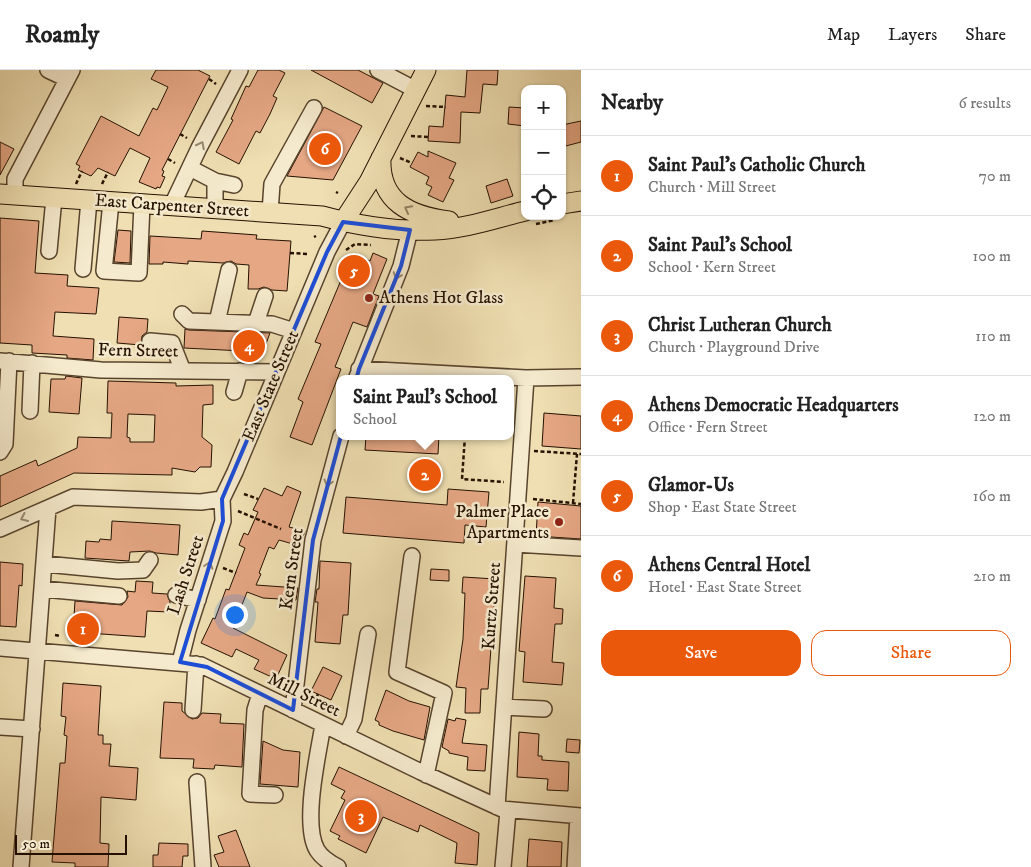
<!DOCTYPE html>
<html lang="en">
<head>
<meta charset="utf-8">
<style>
  body { margin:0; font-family:"IM FELL DW Pica",serif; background:#f6f6f6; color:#222 }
  .controls { position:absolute; right:15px; top:15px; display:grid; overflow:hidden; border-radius:10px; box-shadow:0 1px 4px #0004 }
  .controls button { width:45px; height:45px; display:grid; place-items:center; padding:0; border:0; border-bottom:1px solid #e0e0e0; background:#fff; color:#222; font:25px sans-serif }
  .scale { position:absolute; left:15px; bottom:12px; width:112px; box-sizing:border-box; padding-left:5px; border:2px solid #251101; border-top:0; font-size:14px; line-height:18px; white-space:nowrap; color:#251101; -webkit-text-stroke:4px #f5eacd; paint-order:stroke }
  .you { position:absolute; left:234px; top:544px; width:18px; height:18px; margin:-12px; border:4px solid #fff; border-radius:50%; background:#1a73e8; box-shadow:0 0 0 8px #1a73e833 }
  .badge { display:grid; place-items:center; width:32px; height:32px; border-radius:50%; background:#ea580c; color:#fff; font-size:16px; font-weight:700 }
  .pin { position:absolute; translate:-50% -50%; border:2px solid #fff; box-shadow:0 1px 5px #0006 }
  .popup { position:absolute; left:336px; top:305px; width:178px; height:65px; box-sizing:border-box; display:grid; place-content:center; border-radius:10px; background:#fff; filter:drop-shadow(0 1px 4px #0005); font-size:16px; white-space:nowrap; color:#767676 }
  .popup b { font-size:19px; color:#222 }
  .popup::after { content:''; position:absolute; left:50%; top:100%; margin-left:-10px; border:10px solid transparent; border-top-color:#fff }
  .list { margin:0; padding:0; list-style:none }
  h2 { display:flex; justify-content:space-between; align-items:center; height:65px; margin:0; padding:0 20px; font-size:21px }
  h2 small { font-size:16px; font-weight:400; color:#767676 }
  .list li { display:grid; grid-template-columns:32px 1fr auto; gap:15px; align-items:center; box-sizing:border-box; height:80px; padding:0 20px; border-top:1px solid #e0e0e0 }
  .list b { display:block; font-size:19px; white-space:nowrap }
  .list p { margin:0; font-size:16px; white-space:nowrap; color:#767676 }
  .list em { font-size:16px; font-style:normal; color:#767676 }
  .actions { display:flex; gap:10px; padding:15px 20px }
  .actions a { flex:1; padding:11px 0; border:1px solid #ea580c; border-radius:15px; text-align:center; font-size:18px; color:#ea580c }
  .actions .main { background:#ea580c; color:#fff }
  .icon { flex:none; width:28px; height:28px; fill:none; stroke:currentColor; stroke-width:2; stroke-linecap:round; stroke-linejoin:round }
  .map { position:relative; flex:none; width:581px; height:797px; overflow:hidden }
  header { display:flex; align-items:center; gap:30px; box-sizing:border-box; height:70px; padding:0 25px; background:#fff; border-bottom:1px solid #e0e0e0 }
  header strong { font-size:24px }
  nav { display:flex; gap:28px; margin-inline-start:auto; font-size:18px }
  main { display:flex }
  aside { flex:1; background:#fff }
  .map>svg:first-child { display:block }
  .building { fill:#e5a784; stroke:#251101; fill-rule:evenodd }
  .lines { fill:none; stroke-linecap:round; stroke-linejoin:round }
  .minor-casing { stroke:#58442d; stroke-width:18 }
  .major-casing { stroke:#251101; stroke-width:21 }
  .path { stroke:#251101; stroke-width:2.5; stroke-dasharray:4 2.5; stroke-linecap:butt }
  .minor { stroke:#f5eacd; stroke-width:15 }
  .major { stroke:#efdfb2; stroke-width:19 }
  .oneway { stroke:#978871 }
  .oneway2 { stroke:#948262 }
  .marked { fill:none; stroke:#1d4ed8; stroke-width:4; stroke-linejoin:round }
  .poi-dot { fill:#8f2418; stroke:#f5eacd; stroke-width:2 }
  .labels { text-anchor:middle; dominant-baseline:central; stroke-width:5; stroke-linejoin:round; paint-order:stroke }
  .street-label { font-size:18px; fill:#251101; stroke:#f5eacd }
  .poi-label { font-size:18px; fill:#251101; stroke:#f5eacd; text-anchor:start }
</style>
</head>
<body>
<header>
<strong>Roamly</strong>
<nav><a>Map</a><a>Layers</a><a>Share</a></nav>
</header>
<main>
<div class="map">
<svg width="581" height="797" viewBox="0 0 581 797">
  <rect width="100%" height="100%" fill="#efdfb2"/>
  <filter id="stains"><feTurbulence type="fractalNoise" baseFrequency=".004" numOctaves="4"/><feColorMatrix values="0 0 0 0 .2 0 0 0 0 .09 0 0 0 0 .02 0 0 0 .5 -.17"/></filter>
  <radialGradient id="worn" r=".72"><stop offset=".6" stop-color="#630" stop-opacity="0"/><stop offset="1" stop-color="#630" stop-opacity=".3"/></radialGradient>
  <path class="building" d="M156,0H198L210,6L162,100L164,101L162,106L165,107L160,118L157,117L156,119L139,112L150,88L130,78L115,106L98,98L91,106L78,100L80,96L76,94L101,46L139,66L153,38L157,40L168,17L151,9Z
    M258,0H279L285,3L273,26L277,28L270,44L260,63L256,61L239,94L216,82L233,50L231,49L246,16L249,17Z
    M311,0H358L383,13L372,33Z
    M467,0H498L497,15L483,14L480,43L461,42L460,73L428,71L429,56L443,57L446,25L465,27Z
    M324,37L362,56L333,110L287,106Z
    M509,37L525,38V56L508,54Z
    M581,51V72L562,77V55Z
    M0,72L14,79L0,105Z
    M428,81L456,93L449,108L454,110L443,132L428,125L432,117L426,114L429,107L410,97L418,82L428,87Z
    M507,109L513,126L491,133L486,116Z
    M0,148L39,151L35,203L68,205L67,216L99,218L96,244L55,242L53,266L94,269L93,290L67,288V285L32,283V275L0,273Z
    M118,160L131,161L130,193L114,192Z
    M202,161L257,165L256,169L291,171L287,221L272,220L264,217L258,219H248L249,195L236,194L231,191L223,193L188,191V194L163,192V194H149L150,166L201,169Z
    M373,183L387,189L373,224L379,226L367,257L353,252L335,297L341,299L312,375L290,367L303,332L298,329L321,274L315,272L352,184L370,191Z
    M119,247L148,249L147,262L142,266L141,275L117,273Z
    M185,259L189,260L270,263L263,282L184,278Z
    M66,306L82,308L79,344L49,342L51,309H65Z
    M108,311L176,313V316L213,315V334L203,335L202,367L212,375L211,397H200L195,402L172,398V405L74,403L0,437V406L36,390L38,396L77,378L78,367L111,368L112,343H107ZM128,344L155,345L154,372H130V368L127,367Z
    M544,343L581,346V379L542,376Z
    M366,366H439L438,384L365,380Z
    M287,416L301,422L289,457L305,461L300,476L279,470L274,479L269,477L259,503L261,504L256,515L298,518L296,530L263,528L247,522L233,558L287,585L276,609L254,599L259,590L236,579L232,587L201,573L213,548L215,549L226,519L229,520L245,478L239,475L244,463L248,465L258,442L253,440L264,418L282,426Z
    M448,419L489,422L486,457L465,455L464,473L343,463L346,427L447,435Z
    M538,432L581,436V469L536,466Z
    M112,451L180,455L178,485L156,483L150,481L130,482L129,491L85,488L86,471L99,472L100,469L111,470Z
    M320,491L351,493L348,545H343L340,574L315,572L318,532H315L317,519H319Z
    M0,492L23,494L22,516L19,515L16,557L0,556Z
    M431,499L449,500V511L430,510Z
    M525,506L556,508L554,538L563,539L562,554H555L552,592L564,593L562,615L523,612L525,582L519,581Z
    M463,507L496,509L488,619H481L480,643H465L466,618L456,617L463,569L465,523H462Z
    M136,511L153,512L152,523L167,524L170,532L169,542L147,541L145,567L73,562L75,531L122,535L128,527L127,521L135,522Z
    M323,597L342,606L331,630L311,621Z
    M63,613L101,616L98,665H103V674H111L109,696L138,698L136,730L101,727L100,773L109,774L108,797H75V793L52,792L60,693H65L67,666L64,665L66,647L61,646Z
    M386,620L409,631L430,637L424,670L393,661L379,655V652L375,650Z
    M164,632L182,633V641L192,649L198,648L202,643L221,644L220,653L244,654L242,697L215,695L214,699L193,698L194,689L160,688Z
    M456,648L466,650L462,673L487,675L485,701L467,700L468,687L449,683V681L442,677L448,649L455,651Z
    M519,662L539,664L538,686H542V690L569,692L568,721L547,720L548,709L517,707Z
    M567,669L580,670L579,683L566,682Z
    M263,671L283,680L300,682L298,717L260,714Z
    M339,697L479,763L477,795L455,793L457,773L420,755L418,762L383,747L366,783L338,769L340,766L330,761L345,730L341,728L345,721L331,714Z
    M236,760L250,797H219L214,785L224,782L218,766Z
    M529,769L562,772L561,797H527Z
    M159,773L188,774V786H183L182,797H153V785H158Z"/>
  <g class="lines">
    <g class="minor-casing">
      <path id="minor" d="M48,0L67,9
        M378,0L416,20
        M190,98L215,111V138
        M215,111L234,115
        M15,125V109L72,0
        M111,132L104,201L139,203L142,134
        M172,135L199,78L240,0
        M270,142L272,114L314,38
        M49,181L54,128
        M83,199L89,130
        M182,244L189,251L272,254L294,261
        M217,252L229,200
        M256,253L265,226
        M150,271L172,273L183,301
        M0,291L101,300L276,302
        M359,299L526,308L581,307
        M357,307L401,196L410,160
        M234,322L240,301
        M30,341L32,293
        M0,382L5,374L9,291
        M0,459L73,427L201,432L222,429L235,402L327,182L343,152
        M515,474L581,478
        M412,486L397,602L444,623L426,705
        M45,494L118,501L143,500L150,490
        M43,519L119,526
        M176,525L198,530
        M0,578L201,595L421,702L502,739L581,746
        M180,592L188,560L223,451L222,429
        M260,624L255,640L250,724L275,725
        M504,637L544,639
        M193,640L196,594
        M293,640L313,470L341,366
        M323,655C318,685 302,754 317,780C322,788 330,793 338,797
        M0,657L32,659
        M346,666L354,649L368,564
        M197,712L203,797
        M497,737L526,308
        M21,797L48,438
        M503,797L508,741
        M575,797L578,746"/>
    </g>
    <g class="major-casing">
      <path id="major" d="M381,88C379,132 410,146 449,151
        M0,124L322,146C359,156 397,162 435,160C465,159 496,148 525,141
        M562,134L581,131
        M343,152L369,112L426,0"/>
    </g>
    <path class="path" d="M209,9L216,14
      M426,36L446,37
      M180,64L187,68
      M411,66L428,67
      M400,88L412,93
      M168,89L175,93
      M76,114L82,101
      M102,114L108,102
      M336,122L338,123
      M536,154L555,150
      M314,167L316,166
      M346,180L355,174L371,175
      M290,183L309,184
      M465,366L462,409L504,412
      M534,381L581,384
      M244,424L258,429
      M533,429L581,434
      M573,433L577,384
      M238,441L281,459
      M487,442L503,444
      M223,498L236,503
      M55,565L60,566
      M314,633L318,624"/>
    <use href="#minor" class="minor"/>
    <use href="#major" class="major"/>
  </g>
  <defs><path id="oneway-chevron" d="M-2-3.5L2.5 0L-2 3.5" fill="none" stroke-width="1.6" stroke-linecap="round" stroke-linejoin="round" transform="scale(1.25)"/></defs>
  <g class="oneway">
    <use href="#oneway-chevron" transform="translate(201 75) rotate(-63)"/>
    <use href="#oneway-chevron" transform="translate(397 206) rotate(110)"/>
    <use href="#oneway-chevron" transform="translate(328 413) rotate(105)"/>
    <use href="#oneway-chevron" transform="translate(24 448) rotate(156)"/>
    <use href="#oneway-chevron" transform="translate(209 495) rotate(-72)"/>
  </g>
  <use class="oneway2" href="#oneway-chevron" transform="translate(408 139) rotate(-152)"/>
  <path class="marked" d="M343,152L410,160L401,196L359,299L313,470L293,640L207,597L180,592L223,451L222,429L327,182Z"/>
  <g class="poi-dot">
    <circle cx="369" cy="228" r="5"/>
    <circle cx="559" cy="452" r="5"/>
  </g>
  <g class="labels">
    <g class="street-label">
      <text transform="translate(172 136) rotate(4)">East Carpenter Street</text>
      <text transform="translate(138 281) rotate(1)">Fern Street</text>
      <text transform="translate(271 316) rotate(-67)">East State Street</text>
      <text transform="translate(292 499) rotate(-82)">Kern Street</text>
      <text transform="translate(186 505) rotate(-72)">Lash Street</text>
      <text transform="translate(492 536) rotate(-86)">Kurtz Street</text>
      <text transform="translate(304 625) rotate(26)">Mill Street</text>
    </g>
    <g class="poi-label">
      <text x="379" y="228">Athens Hot Glass</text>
      <text x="549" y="442" text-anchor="end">Palmer Place<tspan x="549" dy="21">Apartments</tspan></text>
    </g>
  </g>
  <rect width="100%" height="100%" filter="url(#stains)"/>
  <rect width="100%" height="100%" fill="url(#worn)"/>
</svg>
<div class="controls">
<button>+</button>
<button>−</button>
<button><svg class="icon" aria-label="locate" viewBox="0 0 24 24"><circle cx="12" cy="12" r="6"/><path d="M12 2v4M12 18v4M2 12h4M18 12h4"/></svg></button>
</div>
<div class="scale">50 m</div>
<div class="you"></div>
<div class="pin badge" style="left:83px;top:559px">1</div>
<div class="pin badge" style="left:425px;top:405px">2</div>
<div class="popup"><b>Saint Paul’s School</b>School</div>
<div class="pin badge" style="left:361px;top:746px">3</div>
<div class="pin badge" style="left:249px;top:276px">4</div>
<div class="pin badge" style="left:354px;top:201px">5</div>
<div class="pin badge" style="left:325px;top:79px">6</div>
</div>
<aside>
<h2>Nearby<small>6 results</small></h2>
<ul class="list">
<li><span class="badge">1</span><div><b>Saint Paul’s Catholic Church</b><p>Church · Mill Street</p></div><em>70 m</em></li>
<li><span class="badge">2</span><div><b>Saint Paul’s School</b><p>School · Kern Street</p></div><em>100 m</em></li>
<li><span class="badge">3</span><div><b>Christ Lutheran Church</b><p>Church · Playground Drive</p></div><em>110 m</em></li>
<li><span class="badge">4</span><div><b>Athens Democratic Headquarters</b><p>Office · Fern Street</p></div><em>120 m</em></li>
<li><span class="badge">5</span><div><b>Glamor-Us</b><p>Shop · East State Street</p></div><em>160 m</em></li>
<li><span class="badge">6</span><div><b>Athens Central Hotel</b><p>Hotel · East State Street</p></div><em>210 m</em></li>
</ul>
<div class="actions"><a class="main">Save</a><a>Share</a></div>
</aside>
</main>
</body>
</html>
